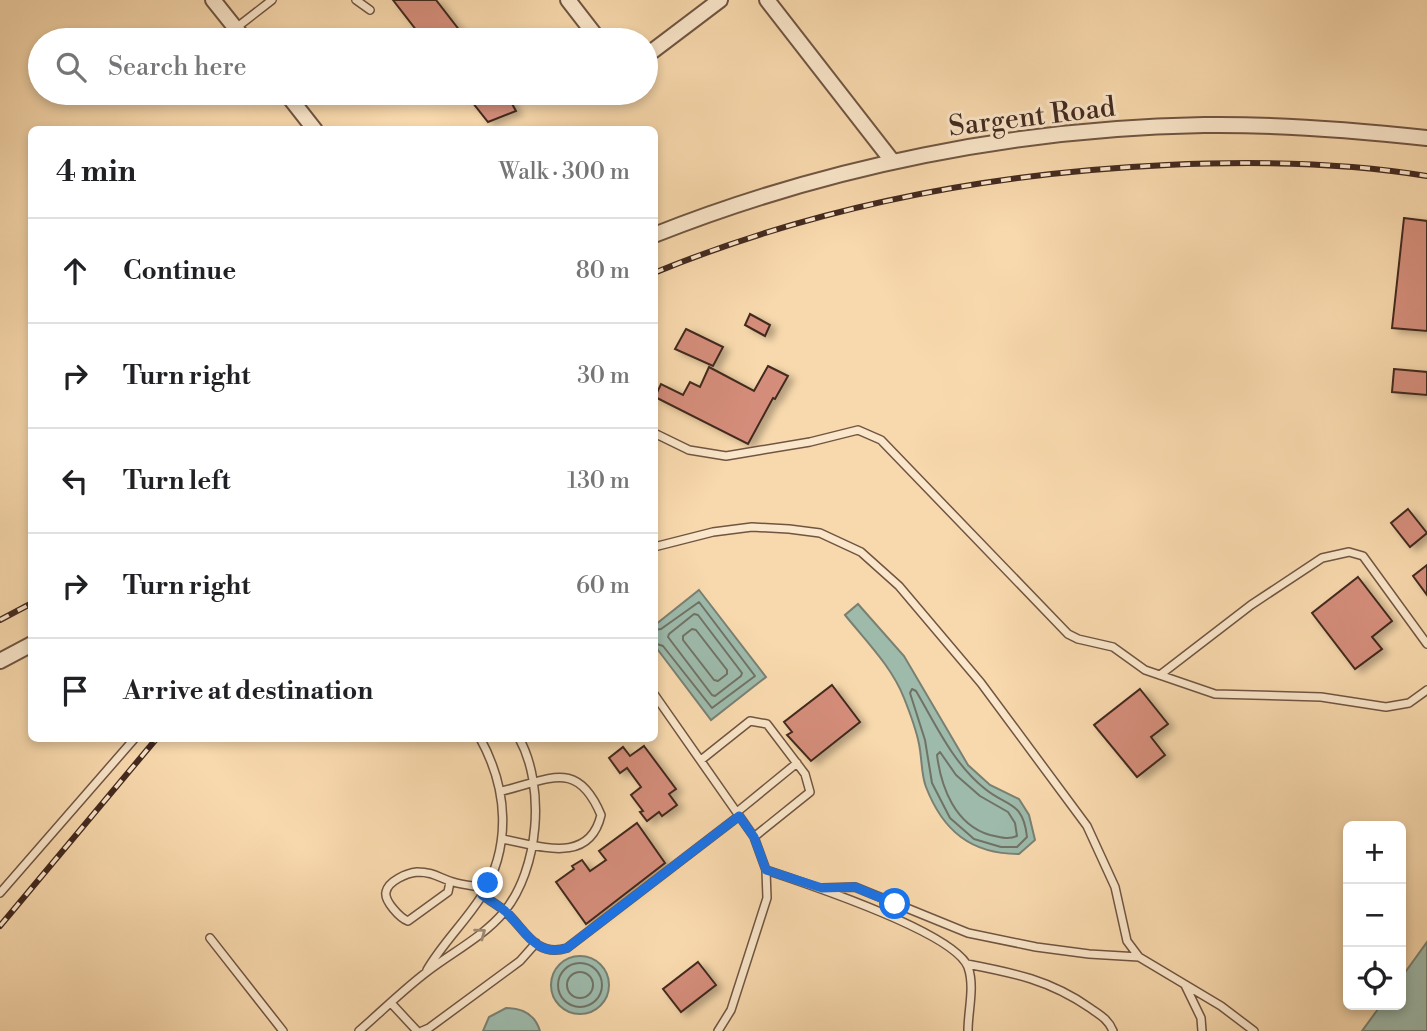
<!DOCTYPE html>
<html lang="en">
<head>
<meta charset="utf-8">
<style>
  body { margin:0; font-family:"Libre Bodoni",serif; background:#f6f6f6; color:#202124 }
  .controls { position:absolute; right:21px; bottom:21px; display:grid; overflow:hidden; border-radius:10px; box-shadow:0 4px 10px #0003 }
  .controls button { width:63px; height:63px; display:grid; place-items:center; padding:0; border:0; border-bottom:2px solid #e0e0e0; background:#fff; color:#202124; font:35px sans-serif }
  .stop { position:absolute; width:21px; height:21px; margin:-16px; border:5px solid #1a73e8; border-radius:50%; background:#fff }
  .stop.end { background:#1a73e8; border-color:#fff; box-shadow:0 2px 7px #0008 }
  .list { margin:0; padding:0; list-style:none }
  h2 { display:flex; justify-content:space-between; align-items:center; height:91px; margin:0; padding:0 28px; font-size:30px }
  h2 small { font-size:23px; font-weight:400; color:#757577 }
  .list li { display:grid; grid-template-columns:46px 1fr auto; gap:21px; align-items:center; box-sizing:border-box; height:105px; padding:0 28px; border-top:2px solid #e0e0e0 }
  .list b { display:block; font-size:26px; white-space:nowrap }
  .list em { font-size:23px; font-style:normal; color:#757577 }
  .icon { flex:none; width:38px; height:38px; fill:none; stroke:currentColor; stroke-width:2; stroke-linecap:round; stroke-linejoin:round }
  .map { position:relative; flex:none; width:1427px; height:1031px; overflow:hidden }
  .search { position:absolute; background:#fff; box-shadow:0 4px 10px #0003; left:28px; top:28px; width:630px; height:77px; display:flex; align-items:center; gap:18px; box-sizing:border-box; padding:0 24px; border-radius:38px; color:#757577; font-size:26px }
  .panel { position:absolute; background:#fff; box-shadow:0 4px 10px #0003; left:28px; top:126px; width:630px; height:616px; border-radius:10px }
  .map>svg:first-child { display:block }
  .water { fill:#9dbaab; stroke:#798073; stroke-width:2 }
  .lines { fill:none; stroke-linecap:round; stroke-linejoin:round }
  .shore { stroke:#707265; stroke-width:2 }
  .building { fill:#d48d7a; stroke:#43291f; stroke-width:2; filter:url(#shadow) }
  .service-casing { stroke:#705542; stroke-width:10 }
  .minor-casing { stroke:#705542; stroke-width:18 }
  .service { stroke:#fae6ca; stroke-width:7 }
  .minor { stroke:#fae6ca; stroke-width:14 }
  .rail-casing { stroke:#43291f; stroke-width:6 }
  .rail { stroke:#fae6ca; stroke-width:3.5; stroke-dasharray:10; stroke-linecap:butt }
  .oneway { stroke:#9e8874 }
  .route { stroke:#1a73e8; stroke-width:9 }
  .labels { text-anchor:middle; dominant-baseline:central; stroke-width:6; stroke-linejoin:round; paint-order:stroke }
  .street-label { font-size:28px; fill:#43291f; stroke:#fae6ca }
</style>
</head>
<body>
<div class="map">
<svg width="1427" height="1031" viewBox="0 0 1427 1031">
  <defs>
    <filter id="shadow"><feDropShadow dx="6" dy="3.5" stdDeviation="3.5" flood-color="#0004"/></filter>
  </defs>
  <rect width="100%" height="100%" fill="#f8d9ad"/>
  <filter id="stains"><feTurbulence type="fractalNoise" baseFrequency=".00286" numOctaves="4"/><feColorMatrix values="0 0 0 0 .2 0 0 0 0 .09 0 0 0 0 .02 0 0 0 .5 -.17"/></filter>
  <radialGradient id="worn" r=".72"><stop offset=".6" stop-color="#630" stop-opacity="0"/><stop offset="1" stop-color="#630" stop-opacity=".3"/></radialGradient>
  <path class="water" d="M699,590L766,677L711,720L655,646V625Z
    M858,604L904,656L968,765L990,785L1019,799L1029,815L1035,840L1019,854C971,854 943,831 926,787C921,774 922,758 919,744C916,729 910,713 904,698C892,667 866,641 845,615Z
    M1427,942V1031H1362L1381,1005H1401V978Z
    M551 985a29 29 0 1 1 58 0a29 29 0 1 1-58 0Z
    M506,1008C523,1008 535,1014 540,1031H483L489,1017Z"/>
  <g class="lines">
    <path class="shore" d="M694,614L698,615L742,673L741,676L715,696L712,695L668,637L669,634Z
      M692,629L696,630L727,670V674L718,681L714,680L683,640V636Z
      M654,630L661,629L699,602L755,676L712,708L663,646L654,643
      M912,689L916,691C936,725 953,763 984,788C1006,807 1023,800 1027,837L1017,847H1001L974,839L950,818L932,783L925,740L910,693Z
      M940,752L956,775L980,796L1008,812L1015,823L1017,836C1008,840 999,837 990,835C955,825 941,787 937,755Z
      M558 985a22 22 0 1 1 44 0a22 22 0 1 1-44 0Z
      M567 985a13 13 0 1 1 26 0a13 13 0 1 1-26 0Z"/>
  </g>
  <path class="building" d="M393,0H436L467,40H424Z
    M465,93H506L516,111L488,122Z
    M1404,218L1427,221V331L1392,328Z
    M750,314L770,325L765,336L745,325Z
    M686,329L723,347L713,366L675,349Z
    M768,366L788,376L775,399L773,398L748,444L655,397L661,384L683,395L690,382L700,387L709,367L754,391Z
    M1394,369L1427,372V395L1392,392Z
    M1408,509L1427,533L1410,547L1391,523Z
    M1427,565V595L1413,576Z
    M1358,577L1392,621L1372,637L1382,649L1355,669L1312,613Z
    M832,685L860,722L811,761L787,735L792,732L784,722Z
    M1140,689L1168,724L1151,737L1165,755L1137,777L1094,725Z
    M644,746L676,789L669,794L677,805L662,816L659,812L647,821L640,812L643,811L631,795L641,787L627,768L620,773L609,758L623,747L630,756Z
    M637,823L665,863L586,924L556,882L574,869L572,866L582,860L590,871L606,860L599,851Z
    M698,962L716,985L681,1012L663,989Z"/>
  <g class="lines">
    <g class="service-casing">
      <path id="service" d="M356,0L370,10
        M236,28L272,0
        M654,433L689,450L726,456L810,442L858,430L881,440L1068,634L1078,639L1113,647L1145,670L1215,694L1321,697L1386,707L1409,703L1427,690
        M654,547L713,532L752,527L789,529L820,533L861,552L899,586L981,683L1087,826L1115,887L1127,941L1139,957L1221,1006L1254,1031
        M1160,675L1251,605L1322,558L1349,552L1363,556L1427,644
        M654,694L754,837L766,870L767,898L731,1010L718,1031
        M701,760L750,721L767,724L805,774L810,792L754,837
        M502,791C549,780 577,758 601,815C589,866 538,845 502,839
        M737,812L797,763
        M766,870C805,883 954,932 968,967C975,987 968,1010 968,1031
        M450,882L448,892L408,921C400,918 384,901 386,892C388,881 407,873 417,872C434,872 439,878 453,882C463,885 475,886 485,888
        M822,888L855,887L968,933L1036,947L1089,954L1139,957
        M0,893L135,738
        M482,895C489,900 498,905 505,911C525,929 535,958 567,948L739,816
        M210,938L283,1031
        M967,964C1014,973 1050,980 1090,1008C1100,1015 1108,1019 1113,1031
        M427,970C442,944 465,922 481,897C512,846 508,789 480,738
        M1185,985L1201,1018L1202,1031
        M391,1003L417,1031
        M359,1031C382,1011 404,989 428,971C453,952 484,936 504,912C539,869 546,787 519,738
        M422,1031L429,1028L520,961L536,943"/>
    </g>
    <g class="minor-casing">
      <path id="minor" d="M213,0L245,40
        M568,0L599,40
        M767,0L893,162
        M646,56L720,0
        M286,93L315,130
        M654,235C828,166 1018,128 1204,125C1278,124 1354,130 1427,138
        M0,661L32,644"/>
    </g>
    <use href="#service" class="service"/>
    <use href="#minor" class="minor"/>
    <g class="rail-casing">
      <path id="rail" d="M654,273C817,206 992,173 1167,165C1254,161 1341,162 1427,176
        M0,620L32,603
        M0,926L157,738"/>
    </g>
    <use href="#rail" class="rail"/>
  </g>
  <defs><path id="oneway-chevron" d="M-2-3.5L2.5 0L-2 3.5" fill="none" stroke-width="1.6" stroke-linecap="round" stroke-linejoin="round" transform="scale(1.75)"/></defs>
  <use class="oneway" href="#oneway-chevron" transform="translate(481 933) rotate(-36)"/>
  <g class="lines">
    <path class="route" d="M488,883L482,895C489,900 498,905 505,911C525,929 535,958 567,948L739,816L754,837L766,870L822,888L855,887L895,904"/>
  </g>
  <g class="labels">
    <g class="street-label">
      <text transform="translate(1032 117) rotate(-7)">Sargent Road</text>
    </g>
  </g>
  <rect width="100%" height="100%" filter="url(#stains)"/>
  <rect width="100%" height="100%" fill="url(#worn)"/>
</svg>
<div class="controls">
<button>+</button>
<button>−</button>
<button><svg class="icon" aria-label="locate" viewBox="0 0 24 24"><circle cx="12" cy="12" r="6"/><path d="M12 2v4M12 18v4M2 12h4M18 12h4"/></svg></button>
</div>
<div class="stop" style="left:895px;top:904px"></div>
<div class="stop end" style="left:488px;top:883px"></div>
<div class="search"><svg class="icon" aria-label="search" viewBox="0 0 24 24"><circle cx="10" cy="10" r="6"/><path d="M15 15l6 6"/></svg>Search here</div>
<section class="panel">
<h2>4 min<small>Walk · 300 m</small></h2>
<ul class="list">
<li><svg class="icon" aria-label="ahead" viewBox="0 0 24 24"><path d="M12 20V5M6 11l6-6 6 6"/></svg><div><b>Continue</b></div><em>80 m</em></li>
<li><svg class="icon" aria-label="right" viewBox="0 0 24 24"><path d="M7 20v-9h11M14 6l5 5-5 5"/></svg><div><b>Turn right</b></div><em>30 m</em></li>
<li><svg class="icon" aria-label="left" viewBox="0 0 24 24"><path d="M17 20v-9H6M10 6l-5 5 5 5"/></svg><div><b>Turn left</b></div><em>130 m</em></li>
<li><svg class="icon" aria-label="right" viewBox="0 0 24 24"><path d="M7 20v-9h11M14 6l5 5-5 5"/></svg><div><b>Turn right</b></div><em>60 m</em></li>
<li><svg class="icon" aria-label="arrive" viewBox="0 0 24 24"><path d="M6 21V4h12l-3 4 3 4H6"/></svg><div><b>Arrive at destination</b></div></li>
</ul>
</section>
</div>
</body>
</html>
